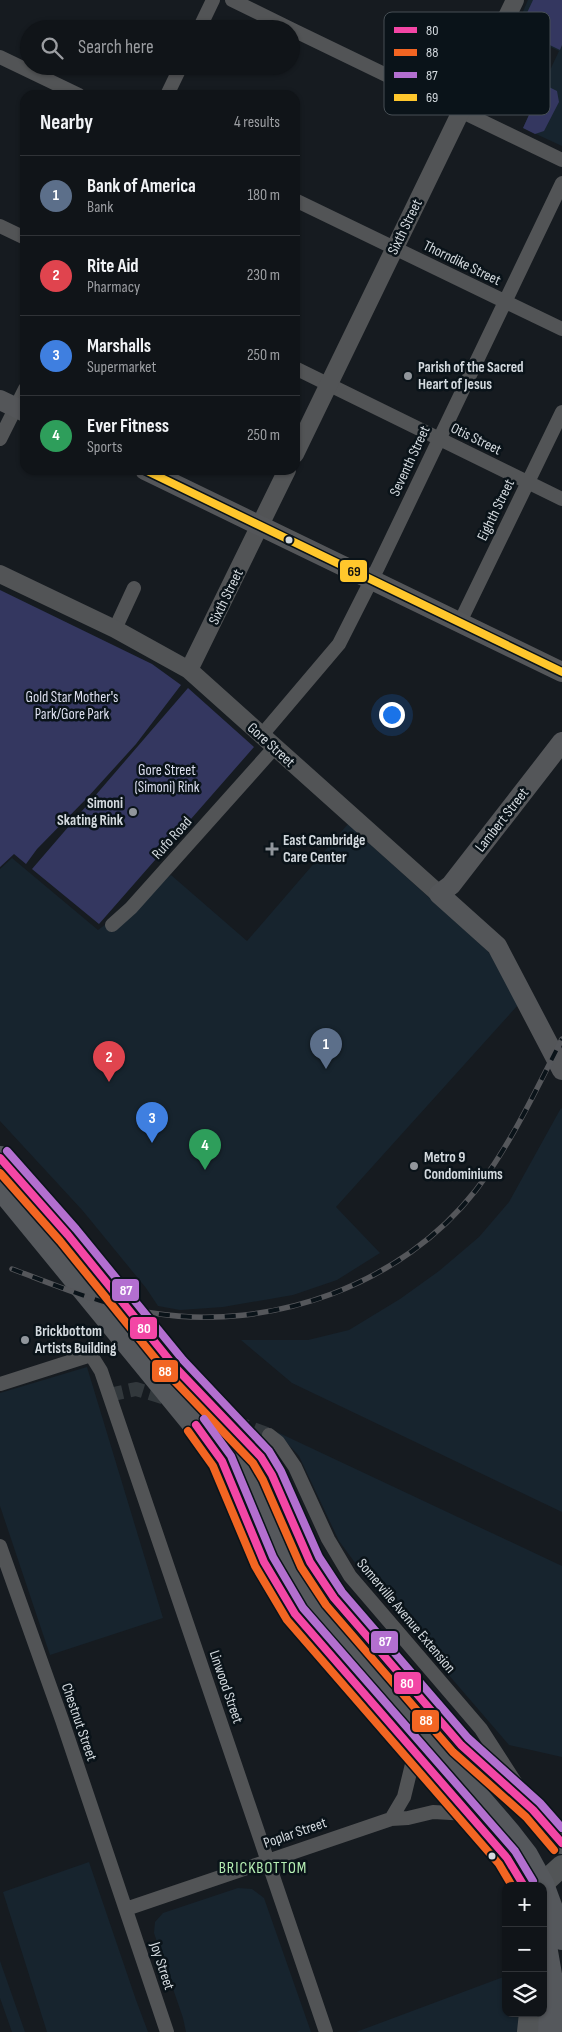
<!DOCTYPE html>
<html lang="en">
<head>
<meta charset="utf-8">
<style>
  body { margin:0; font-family:"Sofia Sans Condensed",sans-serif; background:#1e2125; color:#f1f3f6 }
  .controls { position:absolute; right:15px; bottom:15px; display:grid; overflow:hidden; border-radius:10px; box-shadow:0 1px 4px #0004 }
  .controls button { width:45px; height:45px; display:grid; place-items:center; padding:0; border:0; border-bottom:1px solid #303337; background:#101418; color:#f1f3f6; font:25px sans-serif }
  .you { position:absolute; left:391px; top:714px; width:18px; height:18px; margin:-12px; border:4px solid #fff; border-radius:50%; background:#1a73e8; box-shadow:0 0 0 8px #1a73e833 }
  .badge { display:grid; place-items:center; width:32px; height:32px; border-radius:50%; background:#91969c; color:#fff; font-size:16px; font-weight:700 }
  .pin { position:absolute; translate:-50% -41px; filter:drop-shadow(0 1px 2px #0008) }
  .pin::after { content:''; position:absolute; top:26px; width:18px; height:15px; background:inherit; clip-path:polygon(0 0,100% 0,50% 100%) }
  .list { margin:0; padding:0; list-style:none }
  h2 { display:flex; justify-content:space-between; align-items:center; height:65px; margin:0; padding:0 20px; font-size:21px }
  h2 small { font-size:16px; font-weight:400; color:#9c9ea2 }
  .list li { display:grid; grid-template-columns:32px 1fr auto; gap:15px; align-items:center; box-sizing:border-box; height:80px; padding:0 20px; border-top:1px solid #303337 }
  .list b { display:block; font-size:19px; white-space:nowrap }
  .list p { margin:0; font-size:16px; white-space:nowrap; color:#9c9ea2 }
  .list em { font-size:16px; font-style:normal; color:#9c9ea2 }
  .icon { flex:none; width:28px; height:28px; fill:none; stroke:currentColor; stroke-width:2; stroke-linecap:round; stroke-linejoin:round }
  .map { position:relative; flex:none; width:562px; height:2032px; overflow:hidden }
  .search { position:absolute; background:#101418; box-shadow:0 1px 4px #0004; left:20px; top:20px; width:280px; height:55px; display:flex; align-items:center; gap:12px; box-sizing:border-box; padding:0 18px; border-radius:28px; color:#9c9ea2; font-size:19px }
  .panel { position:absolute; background:#101418; box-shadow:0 1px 4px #0004; left:20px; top:90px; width:280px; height:385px; border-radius:15px }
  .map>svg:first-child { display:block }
  .built { fill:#17242e }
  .green { fill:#343760 }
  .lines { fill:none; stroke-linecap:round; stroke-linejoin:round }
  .minor-tunnel { stroke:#32383c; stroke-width:14; stroke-dasharray:14 7; stroke-linecap:butt }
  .minor { stroke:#525456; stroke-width:14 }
  .tertiary { stroke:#525456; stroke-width:18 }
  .secondary { stroke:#545659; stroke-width:20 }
  .primary { stroke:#525557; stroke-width:22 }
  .trunk { stroke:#55585c; stroke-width:24 }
  .rail-casing { stroke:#55575b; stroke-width:5.5 }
  .rail { stroke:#0a1319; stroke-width:4; stroke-dasharray:11; stroke-linecap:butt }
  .bus-1-casing { stroke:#0a1319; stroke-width:11 }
  .bus-2-casing { stroke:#0a1319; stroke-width:11 }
  .bus-3-casing { stroke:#0a1319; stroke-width:11 }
  .bus-4-casing { stroke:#0a1319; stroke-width:11 }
  .bus-1 { stroke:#f346a5; stroke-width:8 }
  .bus-2 { stroke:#f26522; stroke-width:8 }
  .bus-3 { stroke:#b36fd0; stroke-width:8 }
  .bus-4 { stroke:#ffc72c; stroke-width:8 }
  .poi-dot { fill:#91969c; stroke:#0a1319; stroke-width:2 }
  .bus-dot { fill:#d3d9de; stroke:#0a1319; stroke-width:2 }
  .labels { text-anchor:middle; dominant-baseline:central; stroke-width:5; stroke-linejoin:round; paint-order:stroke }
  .street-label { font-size:15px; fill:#d3d9de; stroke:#0a1319 }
  .poi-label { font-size:15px; font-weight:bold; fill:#d3d9de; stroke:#0a1319; text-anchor:start }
  .park-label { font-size:15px; fill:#dddff0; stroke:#0a1319 }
  .neighbourhood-label { font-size:16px; letter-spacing:1px; fill:#b6f0b4; stroke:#0a1319 }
  .key { fill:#0a1319; stroke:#464e54; stroke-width:1 }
  .key-label { font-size:14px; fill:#d3d9de }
  .line-badge { stroke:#0a1319; stroke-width:2 }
  .badge-label { font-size:14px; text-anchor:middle; font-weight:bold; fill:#fff }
  .pale-badge-label { font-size:14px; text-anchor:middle; font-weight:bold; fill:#111 }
</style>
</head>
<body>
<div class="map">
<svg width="562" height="2032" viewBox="0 0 562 2032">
  <rect width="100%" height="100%" fill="#161b20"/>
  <path class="built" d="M528,0H562V146L523,128L559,51L515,30Z
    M348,824L487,950L494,959L518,1005L336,1207L380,1253L337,1280L293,1295L223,1307L180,1310L158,1306L146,1288L83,1211L0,1121V869L12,858L98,930L171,875L247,941Z
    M561,1108L562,1109V1512L292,1383L241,1340H308L349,1330L400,1299L439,1271L479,1237L509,1202Z
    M87,1367L163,1618L50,1655L0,1506V1393Z
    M277,1432L562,1566V1757L509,1745L373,1587L339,1541L299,1456Z
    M89,1862L136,2000L148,2032H47L3,1892Z
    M238,1888L252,1889L264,1898L311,2032H186L183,2018L154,1933L155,1922L163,1913Z
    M0,1961L25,2032H12L0,1998Z
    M506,1976V2013H521L519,2032H356Z"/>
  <path class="green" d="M533,0H562V45L560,50L519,30Z
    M543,84L557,91L559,102L544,131L535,134L523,128Z
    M0,590L152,664L181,685L136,744L87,798L37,849L26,864L14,854L0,867Z
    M188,688L254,747L99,924L32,869Z"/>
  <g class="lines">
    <path class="minor-tunnel" d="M109,1395L136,1389L169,1399
      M234,1422L269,1435"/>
    <path class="minor" d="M232,0L291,29
      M199,29L213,0
      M291,29L562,160
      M0,57L79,95
      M167,95L181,66
      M295,200L562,329
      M0,226L25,238
      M295,368L562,499
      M0,439L25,389
      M460,622L562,412
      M115,629L134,588
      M261,736L339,644L378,567L562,183
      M112,925L131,908L274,748
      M0,1384L91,1355L101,1371L326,2032
      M269,1435L278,1442L295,1467L328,1539L350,1576L481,1729L519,1788
      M0,1546L62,1720L167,2032
      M391,1819L404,1797L415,1752
      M126,1909L391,1819L408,1818L433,1812L469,1814"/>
    <path class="tertiary" d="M295,454L515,0
      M0,574L115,629L189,670L439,894
      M189,670L287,470"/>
    <path class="secondary" d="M0,400L25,412
      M145,470L562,672
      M562,742L451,885L439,894L497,946L562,1070"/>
    <path class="primary" d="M214,1406L252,1446L269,1469L310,1562L334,1598L461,1745L533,1810L562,1843
      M540,1886L562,1866
      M528,2032L530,2013"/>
    <path class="trunk" d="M0,1158C48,1210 92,1265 136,1319C168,1358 202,1396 228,1439C261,1491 273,1552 308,1601L509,1833L526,1855L543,1886
      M0,1187L216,1451L232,1483L264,1562L295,1614L507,1858L524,1886
      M543,1887L562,1938
      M543,1934L552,1986L550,2032"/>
    <g class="rail-casing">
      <path id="rail" d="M12,1269C58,1286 104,1306 152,1313C271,1332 402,1285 476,1190C511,1144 536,1090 562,1039"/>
    </g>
    <use href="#rail" class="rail"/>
    <g class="bus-1-casing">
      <path id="bus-1" d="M0,1158L68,1235L175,1367L261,1457L272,1475L310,1562L334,1598L461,1745L533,1810L562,1843
        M196,1425L222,1461L264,1562L295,1614L507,1858L524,1886"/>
    </g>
    <g class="bus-2-casing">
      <path id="bus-2" d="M0,1173L60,1241L167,1373L253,1463L263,1480L301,1567L326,1605L453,1752L526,1817L554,1850
        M188,1431L213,1466L255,1566L287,1620L499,1864L512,1886"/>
    </g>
    <g class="bus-3-casing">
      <path id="bus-3" d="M7,1151L76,1229L183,1360L269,1451L281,1471L319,1557L342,1592L468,1738L540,1803L562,1828
        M204,1419L231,1456L273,1557L303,1608L515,1851L533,1881"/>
    </g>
    <g class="bus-4-casing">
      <path id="bus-4" d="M145,470L562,672"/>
    </g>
    <use href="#bus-1" class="bus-1"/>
    <use href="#bus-2" class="bus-2"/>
    <use href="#bus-3" class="bus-3"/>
    <use href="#bus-4" class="bus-4"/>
  </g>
  <g class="poi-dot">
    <circle cx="408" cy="376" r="5"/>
    <circle cx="133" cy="812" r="5"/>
    <path d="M269.5 841.5h5v5h5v5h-5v5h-5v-5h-5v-5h5z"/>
    <circle cx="414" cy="1166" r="5"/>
    <circle cx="25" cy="1340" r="5"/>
  </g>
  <g class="bus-dot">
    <circle cx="289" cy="540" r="4.5"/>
    <circle cx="492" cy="1856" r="4.5"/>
  </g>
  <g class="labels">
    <g class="street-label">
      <text transform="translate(405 227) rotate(-64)">Sixth Street</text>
      <text transform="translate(462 263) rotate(26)">Thorndike Street</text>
      <text transform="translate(476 439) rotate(26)">Otis Street</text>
      <text transform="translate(410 461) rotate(-65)">Seventh Street</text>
      <text transform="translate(496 510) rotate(-64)">Eighth Street</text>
      <text transform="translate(226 597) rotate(-64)">Sixth Street</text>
      <text transform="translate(271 745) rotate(42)">Gore Street</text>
      <text transform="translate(502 820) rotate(-52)">Lambert Street</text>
      <text transform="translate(172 838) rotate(-48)">Rufo Road</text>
      <text transform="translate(406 1616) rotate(50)">Somerville Avenue Extension</text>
      <text transform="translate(226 1687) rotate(71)">Linwood Street</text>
      <text transform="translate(79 1722) rotate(71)">Chestnut Street</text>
      <text transform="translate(295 1833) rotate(-19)">Poplar Street</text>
      <text transform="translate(162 1966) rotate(72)">Joy Street</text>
    </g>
    <g class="poi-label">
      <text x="418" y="367">Parish of the Sacred<tspan x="418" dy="17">Heart of Jesus</tspan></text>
      <text x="123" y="803" text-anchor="end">Simoni<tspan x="123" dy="17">Skating Rink</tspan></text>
      <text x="283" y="840">East Cambridge<tspan x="283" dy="17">Care Center</tspan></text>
      <text x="424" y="1157">Metro 9<tspan x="424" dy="17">Condominiums</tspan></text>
      <text x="35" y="1331">Brickbottom<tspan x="35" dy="17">Artists Building</tspan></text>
    </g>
    <g class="park-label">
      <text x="72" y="697">Gold Star Mother's<tspan x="72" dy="17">Park/Gore Park</tspan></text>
      <text x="167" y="770">Gore Street<tspan x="167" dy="17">(Simoni) Rink</tspan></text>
    </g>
    <g class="neighbourhood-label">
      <text x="263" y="1868">BRICKBOTTOM</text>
    </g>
  </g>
  <rect x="384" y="12" width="166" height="103" rx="8" class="key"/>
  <rect x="394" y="27" width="23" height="6" fill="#f346a5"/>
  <rect x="394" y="49" width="23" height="7" fill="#f26522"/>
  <rect x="394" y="72" width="23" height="6" fill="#b36fd0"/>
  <rect x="394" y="94" width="23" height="7" fill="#ffc72c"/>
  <g class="key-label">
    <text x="426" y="35">80</text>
    <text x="426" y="57">88</text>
    <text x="426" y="80">87</text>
    <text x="426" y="102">69</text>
  </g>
  <g class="line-badge">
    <rect x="339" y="559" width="29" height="24" rx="5" fill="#ffc72c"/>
    <rect x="111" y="1278" width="29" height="24" rx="5" fill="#b36fd0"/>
    <rect x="129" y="1316" width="29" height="24" rx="5" fill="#f346a5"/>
    <rect x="151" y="1359" width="28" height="24" rx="5" fill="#f26522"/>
    <rect x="370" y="1630" width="29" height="24" rx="5" fill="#b36fd0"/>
    <rect x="393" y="1671" width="29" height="24" rx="5" fill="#f346a5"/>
    <rect x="411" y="1709" width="29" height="24" rx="5" fill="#f26522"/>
  </g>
  <g class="badge-label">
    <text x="126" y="1295">87</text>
    <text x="144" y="1333">80</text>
    <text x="165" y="1376">88</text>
    <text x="385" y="1646">87</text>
    <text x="407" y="1688">80</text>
    <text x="426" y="1725">88</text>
  </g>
  <g class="pale-badge-label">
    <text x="354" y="576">69</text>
  </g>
</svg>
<div class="controls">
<button>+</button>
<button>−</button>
<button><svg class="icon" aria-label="layers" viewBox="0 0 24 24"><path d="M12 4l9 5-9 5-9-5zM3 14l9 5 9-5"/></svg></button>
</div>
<div class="you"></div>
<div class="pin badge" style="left:326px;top:1069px;background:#5c6f8a">1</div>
<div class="pin badge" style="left:109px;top:1082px;background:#e0444e">2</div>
<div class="pin badge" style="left:152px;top:1143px;background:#3f7fe0">3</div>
<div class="pin badge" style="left:205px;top:1170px;background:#2e9e5b">4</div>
<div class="search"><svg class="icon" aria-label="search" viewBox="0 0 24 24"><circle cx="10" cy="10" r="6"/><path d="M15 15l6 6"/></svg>Search here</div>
<section class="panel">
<h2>Nearby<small>4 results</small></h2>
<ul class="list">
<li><span class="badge" style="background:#5c6f8a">1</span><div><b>Bank of America</b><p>Bank</p></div><em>180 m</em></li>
<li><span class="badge" style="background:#e0444e">2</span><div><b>Rite Aid</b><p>Pharmacy</p></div><em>230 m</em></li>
<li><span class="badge" style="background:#3f7fe0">3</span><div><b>Marshalls</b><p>Supermarket</p></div><em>250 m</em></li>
<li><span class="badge" style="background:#2e9e5b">4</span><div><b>Ever Fitness</b><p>Sports</p></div><em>250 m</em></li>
</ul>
</section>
</div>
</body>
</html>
